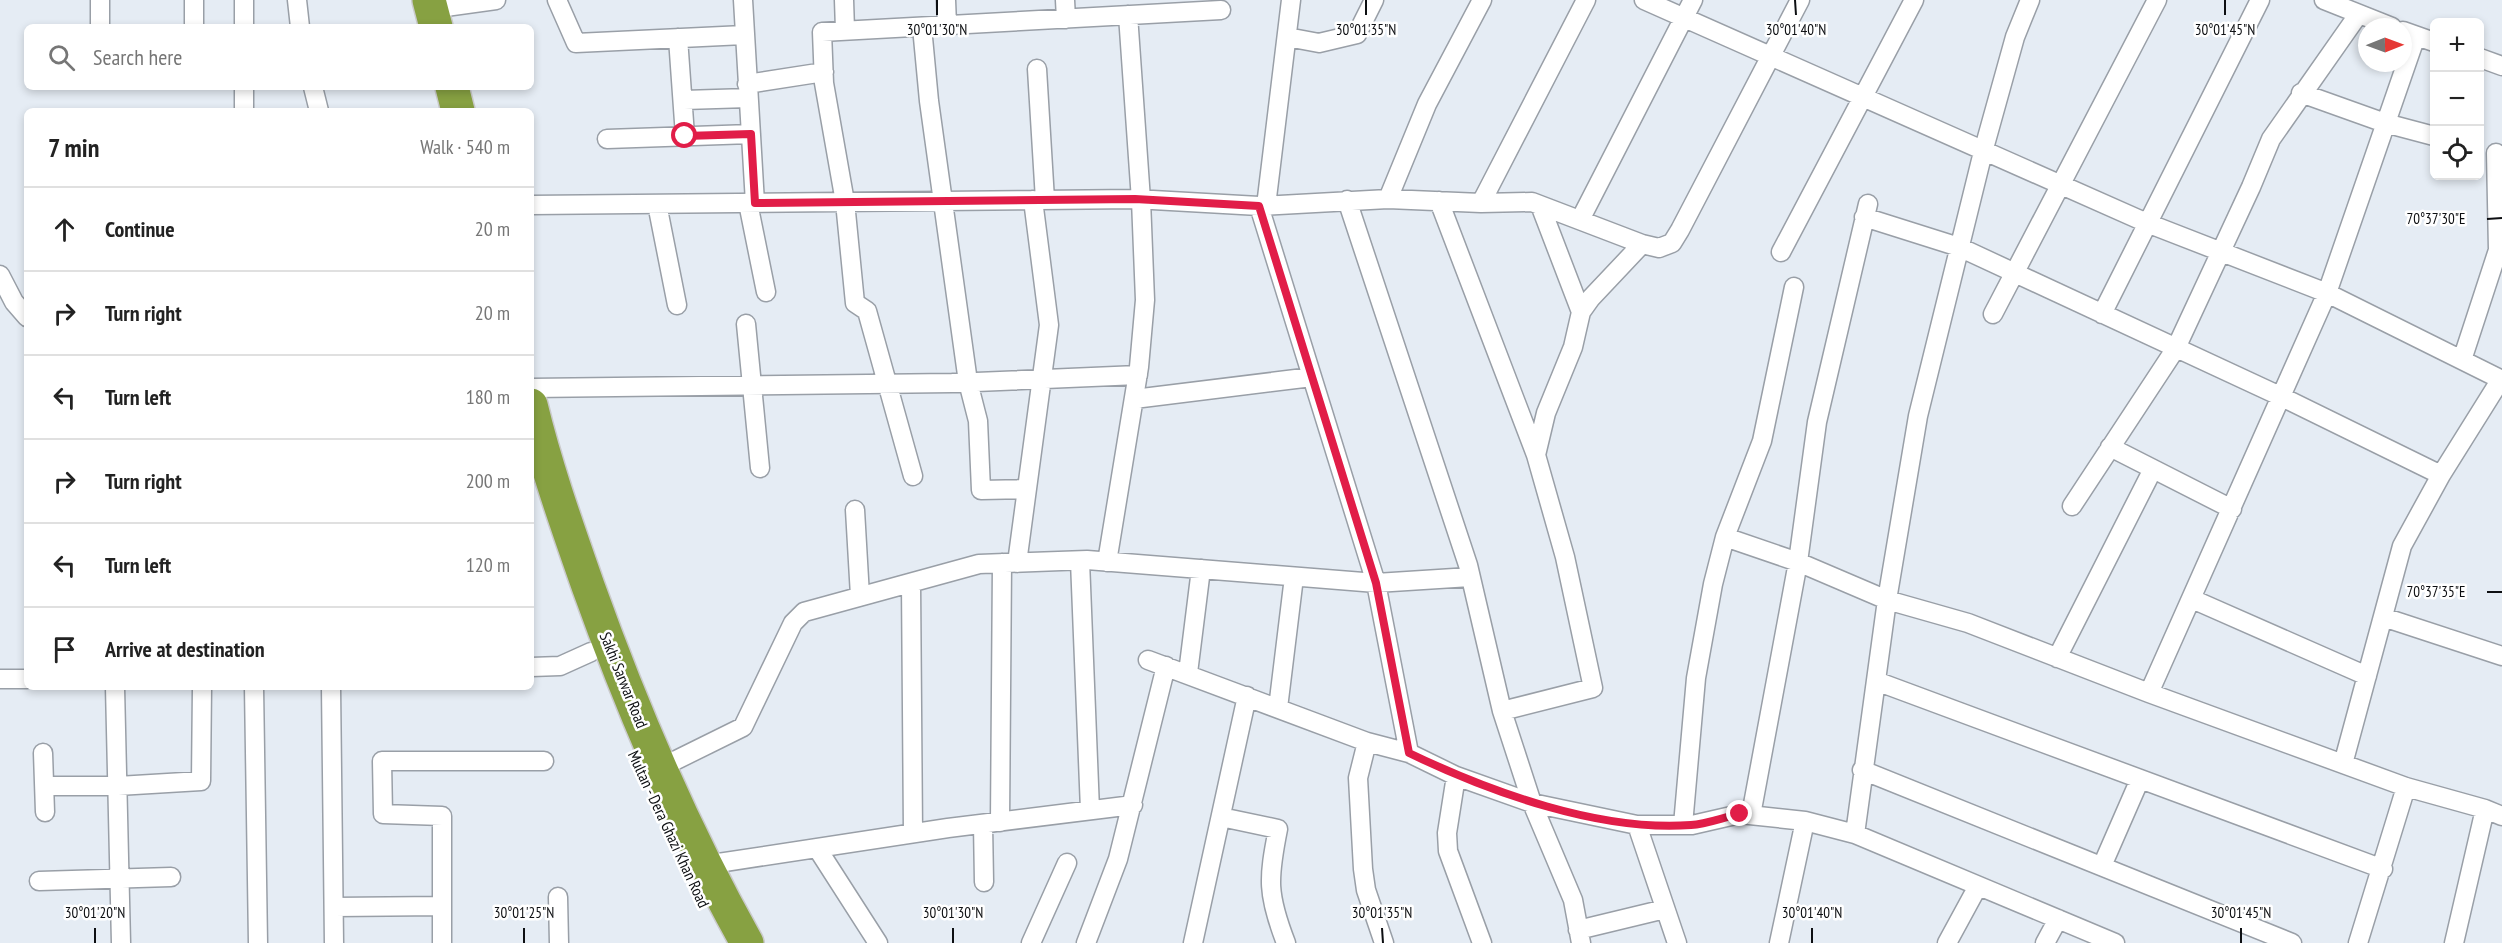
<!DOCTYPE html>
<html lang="en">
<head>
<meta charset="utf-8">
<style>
  body { margin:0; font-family:"PT Sans Narrow",sans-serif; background:#f6f6f6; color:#222 }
  .controls { position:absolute; right:18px; top:18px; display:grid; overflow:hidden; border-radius:9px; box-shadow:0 3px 9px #0003 }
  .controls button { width:54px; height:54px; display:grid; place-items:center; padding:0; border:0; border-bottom:2px solid #e0e0e0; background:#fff; color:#222; font:30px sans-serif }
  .compass { position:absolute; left:2358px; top:18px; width:54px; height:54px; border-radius:50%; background:#fff; box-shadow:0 3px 9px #0003; rotate:89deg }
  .stop { position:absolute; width:18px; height:18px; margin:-14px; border:4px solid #e11d48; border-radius:50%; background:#fff }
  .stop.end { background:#e11d48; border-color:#fff; box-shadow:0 2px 6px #0008 }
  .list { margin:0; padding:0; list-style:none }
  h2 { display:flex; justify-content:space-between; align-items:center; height:78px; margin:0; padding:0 24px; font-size:26px }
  h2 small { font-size:20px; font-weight:400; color:#767676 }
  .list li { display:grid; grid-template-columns:39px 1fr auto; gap:18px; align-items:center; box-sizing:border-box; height:84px; padding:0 24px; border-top:2px solid #e0e0e0 }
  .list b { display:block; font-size:22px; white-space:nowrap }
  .list em { font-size:20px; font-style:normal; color:#767676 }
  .icon { flex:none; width:33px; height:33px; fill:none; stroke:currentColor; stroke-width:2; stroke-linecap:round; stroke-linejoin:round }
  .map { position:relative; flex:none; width:2502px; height:943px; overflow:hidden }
  .search { position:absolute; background:#fff; box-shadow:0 3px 9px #0003; left:24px; top:24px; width:510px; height:66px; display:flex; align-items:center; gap:15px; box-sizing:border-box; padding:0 21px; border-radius:9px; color:#767676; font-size:22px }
  .panel { position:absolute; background:#fff; box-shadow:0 3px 9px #0003; left:24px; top:108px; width:510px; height:582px; border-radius:9px }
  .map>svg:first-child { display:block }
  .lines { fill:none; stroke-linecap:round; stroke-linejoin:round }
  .street-casing { stroke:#999fa7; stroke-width:21 }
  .highway-casing { stroke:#cacacb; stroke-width:36 }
  .street { stroke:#fff; stroke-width:18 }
  .highway { stroke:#87a142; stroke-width:33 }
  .route { stroke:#e11d48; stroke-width:8 }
  .ticks { fill:none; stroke:#0d0f12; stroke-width:2 }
  .labels { text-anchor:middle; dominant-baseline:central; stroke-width:5; stroke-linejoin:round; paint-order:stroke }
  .street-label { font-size:16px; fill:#0d0f12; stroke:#fff }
  .ticks-label { font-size:15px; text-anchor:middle; fill:#0d0f12; stroke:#fff; stroke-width:5; stroke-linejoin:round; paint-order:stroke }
</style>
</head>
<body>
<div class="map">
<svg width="2502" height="943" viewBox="0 0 2502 943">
  <rect width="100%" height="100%" fill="#e5ecf4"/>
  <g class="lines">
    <g class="street-casing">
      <path id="street" d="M297,0L300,27
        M557,0L576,43L744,35
        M743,0L755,203
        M844,0L845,30
        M946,0L947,25
        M1065,0L1066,19
        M1644,0L2147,223L2327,293L2502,380
        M2324,0L2392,27
        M431,9L496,0
        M100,27V0
        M194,27V0
        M244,27V0
        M922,27L929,101L968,382L978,421L981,490L1027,489
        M2403,31L2434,42
        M1287,37L1319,43L1357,34L1374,0
        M678,38L685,136
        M2480,58L2502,66
        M1037,69L1045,200
        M747,84L824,72
        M313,87L319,111
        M2301,93L2385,123L2434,136
        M684,100L748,98
        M244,111V87
        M607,139L751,134
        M1388,199L1427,104L1482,0
        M1347,200L1468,565L1502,711L1532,803L1573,900L1581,943
        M1439,201L1536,455L1565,557L1593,688L1502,711
        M748,203L766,292
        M1481,203L1586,0
        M657,204L677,305
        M531,205L1135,199L1259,206L1388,199L1481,203L1532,202L1642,244L1659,248L1672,243L1680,230L1800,0
        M1540,205L1581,312
        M1259,206L1376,583L1409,753
        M1266,206L1291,0
        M1864,217L1959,247L2282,397L2441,475
        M1580,220L1693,0
        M1781,252L1914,0
        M0,275L14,302L27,317
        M1993,314L2157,0
        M2102,314L2260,0
        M746,324L760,468
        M2462,360L2498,250L2496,153
        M531,388L952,383L1138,375
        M1134,399L1312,377
        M2110,447L2232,509
        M1536,455L1546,413L1573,347L1581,312L1591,298L1642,244
        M913,476L867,311L855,303L845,202L824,83L822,32L1221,10
        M2072,506L2176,348L2251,187L2271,139L2358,15
        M855,510L860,596
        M1725,537L1798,562L1887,600L1968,623L2149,693L2406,787L2485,809L2502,816
        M1080,561L1090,810
        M1107,562L1139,367L1145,300L1141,200L1128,15
        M1017,563L1049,325L1033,200
        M911,583L913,833
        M2192,599L2367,676
        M2383,617L2502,656
        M2057,658L2153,469
        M1148,660L1367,742L1409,753L1456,776L1532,803L1637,825H1692L1740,814L1805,821L1855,834L2115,943
        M531,667L560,666L591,652
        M1188,673L1201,569
        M0,679H27
        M1876,681L2383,869
        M115,687L121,943
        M254,687L258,943
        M331,687L334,943
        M2149,693L2327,293L2416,36
        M1278,708L1294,577
        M1367,742L1358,778L1363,869L1366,890L1384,943
        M43,753L45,812
        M2343,764L2402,546L2441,475L2501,379
        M660,768L743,727L793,623L804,612L979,564L1087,560L1376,583L1470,577
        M1862,770L2292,943
        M1456,776L1447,833L1448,851L1482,943
        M45,786H118L201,781L202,687
        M1751,815L1798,562L1817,422L1868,204
        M1221,817L1278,829C1268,879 1267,894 1286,943
        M1000,822L1002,563
        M983,824L984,882
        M1637,825L1677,943
        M1683,825L1696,678L1713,584L1725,537L1762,441L1794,287
        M1855,834L1887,600L1918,416L1983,152L2015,37L2030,0
        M817,848L878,943
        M705,865L948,828L1133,805
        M2102,866L2140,779
        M39,881L171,877
        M558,897L559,943
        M334,907L442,906
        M1578,930L1665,909
        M442,943V816L383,814L382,761H544
        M1031,943L1067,863
        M1086,943L1118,859L1166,666
        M1193,943L1247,696
        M1779,943L1805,821
        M1947,943L1978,886
        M2045,943L2058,919
        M2358,943L2406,787
        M2454,943L2485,809"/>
    </g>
    <g class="highway-casing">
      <path id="highway" d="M429,0L436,27
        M452,87L458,111
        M531,405C546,467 567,526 588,586C632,709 683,829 747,943"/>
    </g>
    <use href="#street" class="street"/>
    <use href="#highway" class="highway"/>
  </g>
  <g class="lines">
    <path class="route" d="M685,136L751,134L755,203L1135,199L1259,206L1376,583L1409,753C1490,792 1600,832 1691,825C1707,824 1724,817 1740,814"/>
  </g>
  <path class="ticks" d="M937,0V15M1366,0V15M1795,0L1796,15M2225,0V15M2487,219L2502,218M2487,592H2502M95,928V943M524,928V943M953,928V943M1382,928L1383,943M1812,928V943M2241,928V943"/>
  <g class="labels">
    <g class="street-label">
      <text transform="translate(624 680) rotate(68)">Sakhi Sarwar Road</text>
      <text transform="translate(669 829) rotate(65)">Multan - Dera Ghazi Khan Road</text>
    </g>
  </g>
  <g class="ticks-label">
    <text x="937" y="35">30°01'30"N</text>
    <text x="1366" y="35">30°01'35"N</text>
    <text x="1796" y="35">30°01'40"N</text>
    <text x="2225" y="35">30°01'45"N</text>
    <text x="2436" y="224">70°37'30"E</text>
    <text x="2436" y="597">70°37'35"E</text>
    <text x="95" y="918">30°01'20"N</text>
    <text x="524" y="918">30°01'25"N</text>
    <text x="953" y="918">30°01'30"N</text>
    <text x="1382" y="918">30°01'35"N</text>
    <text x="1812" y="918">30°01'40"N</text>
    <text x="2241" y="918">30°01'45"N</text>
  </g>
</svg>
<div class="controls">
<button>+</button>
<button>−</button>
<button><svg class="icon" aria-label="locate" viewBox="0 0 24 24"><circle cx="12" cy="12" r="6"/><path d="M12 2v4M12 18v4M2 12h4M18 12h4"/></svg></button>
</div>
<svg class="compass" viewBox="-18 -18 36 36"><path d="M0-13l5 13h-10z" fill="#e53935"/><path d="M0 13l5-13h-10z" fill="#767676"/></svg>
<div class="stop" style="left:685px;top:136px"></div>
<div class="stop end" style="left:1740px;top:814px"></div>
<div class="search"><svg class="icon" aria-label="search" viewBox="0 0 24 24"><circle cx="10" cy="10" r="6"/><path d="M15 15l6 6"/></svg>Search here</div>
<section class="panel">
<h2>7 min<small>Walk · 540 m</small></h2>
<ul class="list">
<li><svg class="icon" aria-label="ahead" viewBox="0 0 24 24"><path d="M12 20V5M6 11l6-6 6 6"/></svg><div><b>Continue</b></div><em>20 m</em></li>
<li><svg class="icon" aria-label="right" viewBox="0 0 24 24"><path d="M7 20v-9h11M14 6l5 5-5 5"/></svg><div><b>Turn right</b></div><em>20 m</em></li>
<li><svg class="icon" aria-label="left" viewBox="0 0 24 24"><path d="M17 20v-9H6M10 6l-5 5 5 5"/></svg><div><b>Turn left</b></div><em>180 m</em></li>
<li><svg class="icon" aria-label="right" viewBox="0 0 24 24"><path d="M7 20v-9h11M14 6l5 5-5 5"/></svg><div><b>Turn right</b></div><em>200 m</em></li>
<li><svg class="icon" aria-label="left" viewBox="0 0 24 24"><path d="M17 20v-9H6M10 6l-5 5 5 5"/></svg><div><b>Turn left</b></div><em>120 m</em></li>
<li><svg class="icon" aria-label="arrive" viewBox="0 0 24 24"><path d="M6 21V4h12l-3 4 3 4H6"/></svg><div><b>Arrive at destination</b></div></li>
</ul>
</section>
</div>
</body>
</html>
